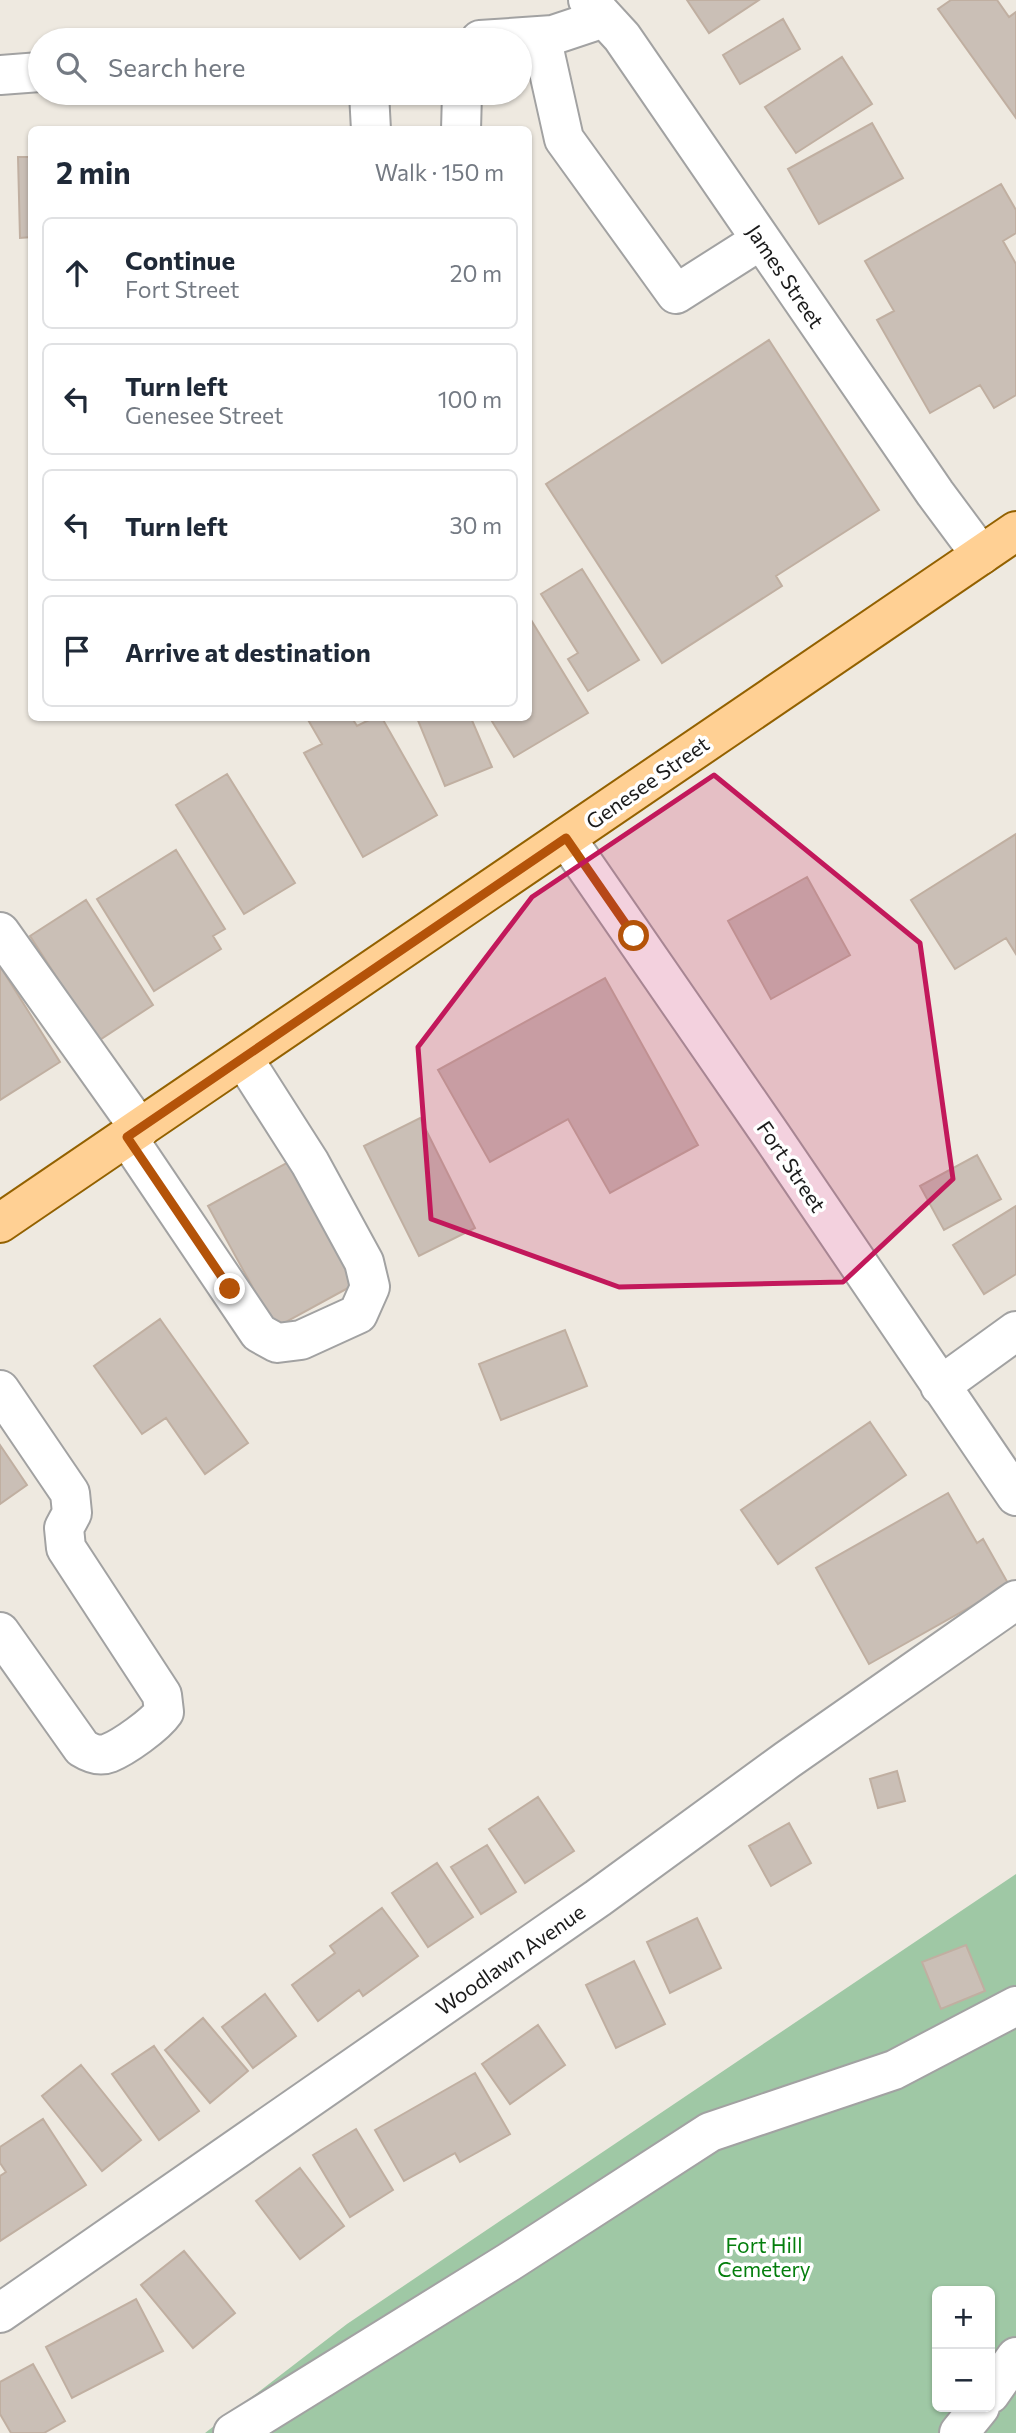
<!DOCTYPE html>
<html lang="en">
<head>
<meta charset="utf-8">
<style>
  body { margin:0; font-family:Commissioner,sans-serif; background:#f2f2f3; color:#1f2937 }
  .controls { position:absolute; right:21px; bottom:21px; display:grid; overflow:hidden; border-radius:10px; box-shadow:0 2px 5px #0004 }
  .controls button { width:63px; height:63px; display:grid; place-items:center; padding:0; border:0; border-bottom:2px solid #e0e1e3; background:#fff; color:#1f2937; font:35px sans-serif }
  .stop { position:absolute; width:21px; height:21px; margin:-16px; border:5px solid #b45309; border-radius:50%; background:#fff }
  .stop.end { background:#b45309; border-color:#fff; box-shadow:0 2px 7px #0008 }
  .list { margin:0; padding:0; list-style:none }
  h2 { display:flex; justify-content:space-between; align-items:center; height:91px; margin:0; padding:0 28px; font-size:30px }
  h2 small { font-size:23px; font-weight:400; color:#747a83 }
  .list li { display:grid; grid-template-columns:46px 1fr auto; gap:21px; align-items:center; box-sizing:border-box; height:112px; margin:0 14px 14px; padding:0 14px; border:2px solid #e0e1e3; border-radius:10px }
  .list b { display:block; font-size:26px; white-space:nowrap }
  .list p { margin:0; font-size:23px; white-space:nowrap; color:#747a83 }
  .list em { font-size:23px; font-style:normal; color:#747a83 }
  .icon { flex:none; width:38px; height:38px; fill:none; stroke:currentColor; stroke-width:2; stroke-linecap:round; stroke-linejoin:round }
  .map { position:relative; flex:none; width:1016px; height:2433px; overflow:hidden }
  .search { position:absolute; background:#fff; box-shadow:0 2px 5px #0004; left:28px; top:28px; width:504px; height:77px; display:flex; align-items:center; gap:18px; box-sizing:border-box; padding:0 24px; border-radius:38px; color:#747a83; font-size:26px }
  .panel { position:absolute; background:#fff; box-shadow:0 2px 5px #0004; left:28px; top:126px; width:504px; height:595px; border-radius:10px }
  .map>svg:first-child { display:block }
  .cemetery { fill:#9fc8a5; fill-rule:evenodd }
  .building { fill:#cabfb6; stroke:#c0afa1; stroke-width:2 }
  .lines { fill:none; stroke-linecap:round; stroke-linejoin:round }
  .minor-casing { stroke:#a2a2a2; stroke-width:42 }
  .major-casing { stroke:#936100; stroke-width:42 }
  .minor { stroke:#fff; stroke-width:38 }
  .major { stroke:#ffd094; stroke-width:38 }
  .route { stroke:#b45309; stroke-width:9 }
  .marked { fill:#c2185b; fill-opacity:0.2; stroke:#c2185b; stroke-width:5; stroke-linejoin:round }
  .labels { text-anchor:middle; dominant-baseline:central; stroke-width:7; stroke-linejoin:round; paint-order:stroke }
  .street-label { font-size:21px; fill:#1b1b1b; stroke:#fff }
  .park-label { font-size:21px; fill:#047e0d; stroke:#fff }
</style>
</head>
<body>
<div class="map">
<svg width="1016" height="2433" viewBox="0 0 1016 2433">
  <rect width="100%" height="100%" fill="#eee9e0"/>
  <path class="cemetery" d="M1016,1874V2433H205L347,2324ZM937,2291H990V2407H937Z"/>
  <path class="building" d="M687,0H759L709,33Z
    M951,0H997L1009,17L1016,12V118L938,9Z
    M783,19L800,49L740,84L723,55Z
    M842,57L872,104L796,153L765,107Z
    M872,123L903,178L819,224L788,169Z
    M18,157H32V237L20,238Z
    M1001,184L1016,210V233L1003,241L1016,264V395L994,408L980,385L930,413L877,320L894,311L865,261Z
    M769,340L879,510L776,576L782,586L662,663L546,484Z
    M582,569L639,660L588,691L568,659L578,653L541,594Z
    M528,615L588,713L514,757L490,718H528Z
    M307,718H352L357,726L373,718H382L437,815L363,857L304,753L322,744Z
    M417,718H471L492,767L445,786Z
    M227,774L295,883L244,914L176,805Z
    M1016,834V954L1006,938L955,969L911,900Z
    M176,850L225,929L213,936L221,949L154,991L97,899Z
    M807,877L850,955L771,999L728,921Z
    M86,900L153,1005L98,1041L30,936Z
    M0,966L60,1062L0,1100Z
    M605,978L698,1145L610,1193L568,1119L490,1162L438,1070Z
    M420,1118L475,1228L419,1256L364,1146Z
    M977,1155L1001,1199L944,1230L920,1186Z
    M292,1160L359,1282L275,1328L208,1206Z
    M1016,1206V1274L984,1294L953,1245Z
    M160,1319L248,1443L205,1474L166,1418L142,1434L94,1366Z
    M565,1330L587,1386L501,1420L479,1364Z
    M870,1422L906,1475L778,1564L741,1510Z
    M0,1445L27,1485L0,1504Z
    M948,1493L977,1543L983,1539L1009,1585L869,1664L816,1568Z
    M897,1771L905,1801L878,1808L870,1779Z
    M538,1797L574,1851L525,1883L489,1829Z
    M789,1823L811,1863L771,1886L749,1846Z
    M487,1845L516,1892L481,1914L451,1867Z
    M437,1863L473,1917L428,1947L392,1893Z
    M382,1908L418,1956L363,1996L359,1990L318,2021L292,1985L335,1953L330,1946Z
    M697,1918L721,1968L670,1993L647,1942Z
    M966,1945L985,1991L941,2009L922,1962Z
    M634,1961L665,2024L616,2048L586,1985Z
    M265,1994L296,2036L253,2068L222,2027Z
    M203,2018L248,2071L210,2103L165,2050Z
    M538,2025L565,2065L510,2104L482,2064Z
    M154,2046L199,2111L159,2140L112,2074Z
    M81,2065L141,2140L102,2171L42,2096Z
    M475,2073L510,2134L460,2162L455,2153L404,2181L375,2130Z
    M43,2119L86,2185L0,2241V2176L6,2172L0,2163V2147Z
    M356,2129L393,2190L350,2217L313,2155Z
    M300,2168L344,2226L300,2259L256,2201Z
    M184,2251L235,2313L193,2348L141,2285Z
    M136,2299L163,2351L72,2398L46,2347Z
    M33,2364L65,2421L44,2433H11L0,2414V2382Z"/>
  <g class="lines">
    <g class="minor-casing">
      <path id="minor" d="M588,0L622,37L935,493L981,555
        M541,36L564,139L676,294L761,240
        M480,40L553,35L604,18
        M0,75L40,72
        M369,93L371,130
        M461,130L462,93
        M566,838L771,1135L1016,1496
        M0,932L140,1129
        M127,1137L259,1333L277,1343L301,1340L358,1314L370,1287L364,1262L310,1163L243,1058
        M940,1386L1016,1331
        M0,1390L70,1493L72,1513L64,1528L66,1548L162,1695L164,1712C155,1725 124,1747 109,1753C99,1757 90,1753 82,1748L0,1632
        M0,2313L598,1898L787,1760L1016,1600
        M990,2394L1016,2357
        M233,2433L509,2262L710,2132L894,2070L1016,2006
        M959,2433L980,2407"/>
    </g>
    <g class="major-casing">
      <path id="major" d="M0,1223L1016,531"/>
    </g>
    <use href="#minor" class="minor"/>
    <use href="#major" class="major"/>
  </g>
  <g class="lines">
    <path class="route" d="M230,1289L127,1137L566,838L634,936"/>
  </g>
  <path class="marked" d="M714,775L920,943L953,1179L843,1282L619,1287L431,1219L418,1047L532,897Z"/>
  <g class="labels">
    <g class="street-label">
      <text transform="translate(786 276) rotate(56)">James Street</text>
      <text transform="translate(647 782) rotate(-35)">Genesee Street</text>
      <text transform="translate(792 1166) rotate(56)">Fort Street</text>
      <text transform="translate(510 1959) rotate(-35)">Woodlawn Avenue</text>
    </g>
    <g class="park-label">
      <text x="764" y="2244">Fort Hill<tspan x="764" dy="24">Cemetery</tspan></text>
    </g>
  </g>
</svg>
<div class="controls">
<button>+</button>
<button>−</button>
</div>
<div class="stop" style="left:634px;top:936px"></div>
<div class="stop end" style="left:230px;top:1289px"></div>
<div class="search"><svg class="icon" aria-label="search" viewBox="0 0 24 24"><circle cx="10" cy="10" r="6"/><path d="M15 15l6 6"/></svg>Search here</div>
<section class="panel">
<h2>2 min<small>Walk · 150 m</small></h2>
<ul class="list">
<li><svg class="icon" aria-label="ahead" viewBox="0 0 24 24"><path d="M12 20V5M6 11l6-6 6 6"/></svg><div><b>Continue</b><p>Fort Street</p></div><em>20 m</em></li>
<li><svg class="icon" aria-label="left" viewBox="0 0 24 24"><path d="M17 20v-9H6M10 6l-5 5 5 5"/></svg><div><b>Turn left</b><p>Genesee Street</p></div><em>100 m</em></li>
<li><svg class="icon" aria-label="left" viewBox="0 0 24 24"><path d="M17 20v-9H6M10 6l-5 5 5 5"/></svg><div><b>Turn left</b></div><em>30 m</em></li>
<li><svg class="icon" aria-label="arrive" viewBox="0 0 24 24"><path d="M6 21V4h12l-3 4 3 4H6"/></svg><div><b>Arrive at destination</b></div></li>
</ul>
</section>
</div>
</body>
</html>
